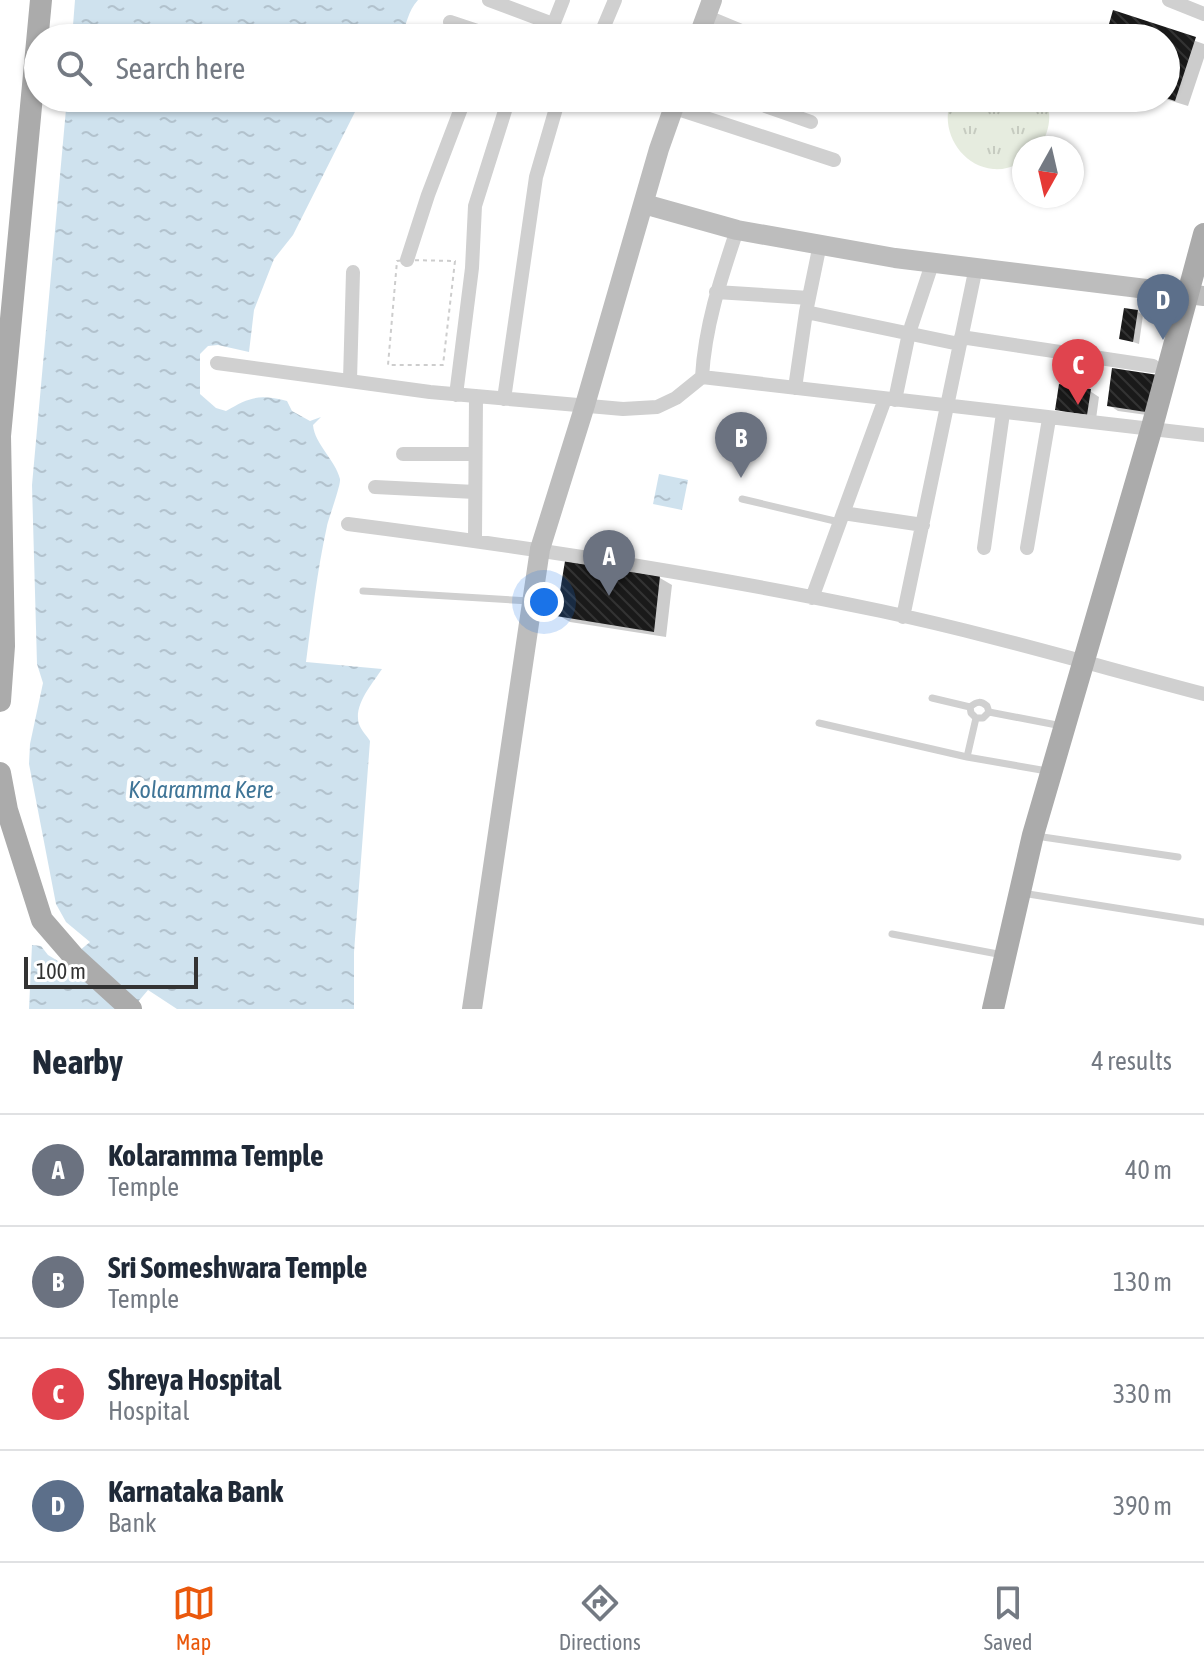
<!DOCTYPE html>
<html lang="en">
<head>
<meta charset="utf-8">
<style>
  body { margin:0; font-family:"Asap Condensed",sans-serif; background:#f6f6f7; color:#1f2937 }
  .compass { position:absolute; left:1012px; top:136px; width:72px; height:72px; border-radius:50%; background:#fff; box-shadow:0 2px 6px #0004; rotate:188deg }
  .scale { position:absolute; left:24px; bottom:20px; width:174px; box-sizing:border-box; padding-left:8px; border:4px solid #333; border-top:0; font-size:22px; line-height:28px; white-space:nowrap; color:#333; -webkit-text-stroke:6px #fff; paint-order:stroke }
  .you { position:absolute; left:544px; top:602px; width:28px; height:28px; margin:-20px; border:6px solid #fff; border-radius:50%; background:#1a73e8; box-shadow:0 0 0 12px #1a73e833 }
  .badge { display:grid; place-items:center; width:52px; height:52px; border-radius:50%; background:#ea580c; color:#fff; font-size:26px; font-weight:700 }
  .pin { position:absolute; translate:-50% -66px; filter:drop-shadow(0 2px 4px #0008) }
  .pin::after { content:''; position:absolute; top:42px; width:28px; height:24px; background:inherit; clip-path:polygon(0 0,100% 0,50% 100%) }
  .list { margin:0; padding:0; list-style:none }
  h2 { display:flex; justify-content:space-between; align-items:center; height:104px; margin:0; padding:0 32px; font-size:34px }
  h2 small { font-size:26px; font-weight:400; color:#747a83 }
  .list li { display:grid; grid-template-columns:52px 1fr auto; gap:24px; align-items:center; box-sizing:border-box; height:112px; padding:0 32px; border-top:2px solid #e0e1e3 }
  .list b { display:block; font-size:30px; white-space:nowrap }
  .list p { margin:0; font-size:26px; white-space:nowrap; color:#747a83 }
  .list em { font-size:26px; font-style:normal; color:#747a83 }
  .icon { flex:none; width:44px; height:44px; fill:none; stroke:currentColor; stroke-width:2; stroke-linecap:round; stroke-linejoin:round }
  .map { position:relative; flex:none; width:1204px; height:1009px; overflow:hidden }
  .search { position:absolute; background:#fff; box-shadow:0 2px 6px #0004; left:24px; right:24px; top:24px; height:88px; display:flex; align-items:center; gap:20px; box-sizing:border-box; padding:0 28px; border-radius:44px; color:#747a83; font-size:30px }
  .sheet { height:552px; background:#fff }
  nav { display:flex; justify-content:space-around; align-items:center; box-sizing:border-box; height:112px; border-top:2px solid #e0e1e3; background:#fff; font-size:22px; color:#747a83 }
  nav a { display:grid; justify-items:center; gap:4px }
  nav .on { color:#ea580c }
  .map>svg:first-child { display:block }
  .grass { fill:url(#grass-tufts) }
  .water { fill:url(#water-ripples) }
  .shadow { fill:#0003 }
  .building { fill:url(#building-back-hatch) }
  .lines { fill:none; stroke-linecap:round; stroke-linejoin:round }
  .path { stroke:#cdcdcd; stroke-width:2; stroke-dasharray:4 4; stroke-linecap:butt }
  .lane { stroke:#d0d0d0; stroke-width:7 }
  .street { stroke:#d0d0d0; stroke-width:14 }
  .secondary { stroke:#bdbdbd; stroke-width:20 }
  .primary { stroke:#ababab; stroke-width:22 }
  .labels { text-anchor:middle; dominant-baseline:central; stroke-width:8; stroke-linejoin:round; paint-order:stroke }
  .water-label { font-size:24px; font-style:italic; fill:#3f7597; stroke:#fff }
</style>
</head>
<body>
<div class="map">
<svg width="1204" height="1009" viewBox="0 0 1204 1009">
  <defs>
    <pattern id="grass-tufts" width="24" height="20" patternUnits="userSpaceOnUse" patternTransform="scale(2)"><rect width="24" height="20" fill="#e6ecdf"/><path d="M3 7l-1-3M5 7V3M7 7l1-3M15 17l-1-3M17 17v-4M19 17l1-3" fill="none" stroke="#c6cbc0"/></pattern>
    <pattern id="water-ripples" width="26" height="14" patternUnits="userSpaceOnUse" patternTransform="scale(2)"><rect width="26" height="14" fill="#cfe2ee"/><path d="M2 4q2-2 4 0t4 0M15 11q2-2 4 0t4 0" fill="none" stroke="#b2c2cd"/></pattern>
    <pattern id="building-back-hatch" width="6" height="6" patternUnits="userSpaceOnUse" patternTransform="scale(2)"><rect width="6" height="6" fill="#1a1a1a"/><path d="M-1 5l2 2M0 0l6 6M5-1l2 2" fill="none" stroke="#333"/></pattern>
  </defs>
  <rect width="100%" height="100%" fill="#fff"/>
  <path class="grass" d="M952,98H1045C1053,115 1049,133 1039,148H1024V162C1014,166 1005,170 993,169C960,166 938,128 952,98Z"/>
  <path class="water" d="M75,0H418C407,12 408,24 399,38H72Z
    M67,98H362L293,235L274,259L254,310L249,352L218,345L208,346L200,354V394L216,408L226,411C250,397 259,394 287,401L292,411L310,421L321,417L313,425C315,445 335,459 340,479C341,485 329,517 327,526C317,571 312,617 306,662L382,669C373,683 353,705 359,724C361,730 367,736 370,741L354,952V1009H177L148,990L132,1009H29L32,945L41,946L48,955L63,964L90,942L66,922L56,904L29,764L30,744L43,683L37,664L32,485Z
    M659,474L688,480L682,510L653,504Z"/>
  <path class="shadow" d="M1115,13L1204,44V58L1188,106L1162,98H1166V38H1107Z
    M1138,312L1143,315L1139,344L1121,338Z
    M1157,377L1161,417L1118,411L1109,405Z
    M1090,391L1099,397L1096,419L1067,414L1057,409Z
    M660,578L672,585L666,637L570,622L558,615Z"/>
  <path class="building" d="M1113,10L1196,37L1175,101L1166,98V38H1105Z
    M1124,308L1138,310L1133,342L1119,339Z
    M1112,368L1158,375L1152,413L1107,406Z
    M1059,384L1091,389L1087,415L1055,410Z
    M565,561L660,576L654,632L556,616Z"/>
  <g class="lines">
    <path class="path" d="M407,260L455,261L443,365H388L397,261Z"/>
    <path class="lane" d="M742,499L839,522
      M363,591L529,601
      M932,698L970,707
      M976,718H983L989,712L1062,726
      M819,723L967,757L1047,771
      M967,757L976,718L971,713L970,707C977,701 981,701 987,706L989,712
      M1036,836L1178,857
      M1022,893L1204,922
      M892,934L1003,955"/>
    <path class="street" d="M489,0L553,24
      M1169,0L1204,14
      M705,16L758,38
      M450,22L498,38
      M548,38L563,0
      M599,38L615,0
      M743,98L811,122
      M675,108L834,160
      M737,230C721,278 705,325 702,377L1204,435
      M407,260L428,195L465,98
      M716,292L809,298
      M806,312L959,344
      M961,337L1153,366
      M217,363L430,392L623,409L657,407L676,398L702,377
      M350,380L353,272
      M795,388L806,312L820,244
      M456,395L472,268L475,206L509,98
      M504,399L536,177L559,98
      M895,400L909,333L933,261
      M403,454H475
      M375,487L475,492
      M843,513L923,525
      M348,524C527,547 705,574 881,611C989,634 1097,666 1204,694
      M475,540L476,396
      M984,548L1003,413
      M1027,548L1049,419
      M812,598L885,399
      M903,617L976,267"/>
    <path class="secondary" d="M698,38L712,0
      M644,204L737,230L895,258L1204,296
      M472,1009L540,549L585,405L659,149L677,98"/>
    <path class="primary" d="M0,701L4,646L0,436L41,0
      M0,773L7,810L42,920L74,957L131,1009
      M993,1009L1033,835L1152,427L1204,234"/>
  </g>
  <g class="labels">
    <g class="water-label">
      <text x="201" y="789">Kolaramma Kere</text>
    </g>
  </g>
</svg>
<svg class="compass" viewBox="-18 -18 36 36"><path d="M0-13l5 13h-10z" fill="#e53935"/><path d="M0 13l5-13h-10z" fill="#747a83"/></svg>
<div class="scale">100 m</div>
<div class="you"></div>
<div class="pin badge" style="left:609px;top:596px;background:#6b7280">A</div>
<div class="pin badge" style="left:741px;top:478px;background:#6b7280">B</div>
<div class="pin badge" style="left:1078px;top:405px;background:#e0444e">C</div>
<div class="pin badge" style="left:1163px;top:340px;background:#5c6f8a">D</div>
<div class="search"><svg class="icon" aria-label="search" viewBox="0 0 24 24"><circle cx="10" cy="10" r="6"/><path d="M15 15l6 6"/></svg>Search here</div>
</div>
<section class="sheet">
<h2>Nearby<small>4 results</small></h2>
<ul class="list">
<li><span class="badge" style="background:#6b7280">A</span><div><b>Kolaramma Temple</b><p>Temple</p></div><em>40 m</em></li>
<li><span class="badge" style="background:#6b7280">B</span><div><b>Sri Someshwara Temple</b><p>Temple</p></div><em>130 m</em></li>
<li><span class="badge" style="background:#e0444e">C</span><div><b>Shreya Hospital</b><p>Hospital</p></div><em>330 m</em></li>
<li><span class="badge" style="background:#5c6f8a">D</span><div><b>Karnataka Bank</b><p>Bank</p></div><em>390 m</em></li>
</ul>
</section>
<nav>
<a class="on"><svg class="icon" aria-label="map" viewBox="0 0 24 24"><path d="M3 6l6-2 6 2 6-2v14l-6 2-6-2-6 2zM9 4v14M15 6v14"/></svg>Map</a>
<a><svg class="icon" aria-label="directions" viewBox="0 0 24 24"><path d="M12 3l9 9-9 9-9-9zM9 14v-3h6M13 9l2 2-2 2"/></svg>Directions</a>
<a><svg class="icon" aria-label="saved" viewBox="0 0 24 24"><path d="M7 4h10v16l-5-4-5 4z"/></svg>Saved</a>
</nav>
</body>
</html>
